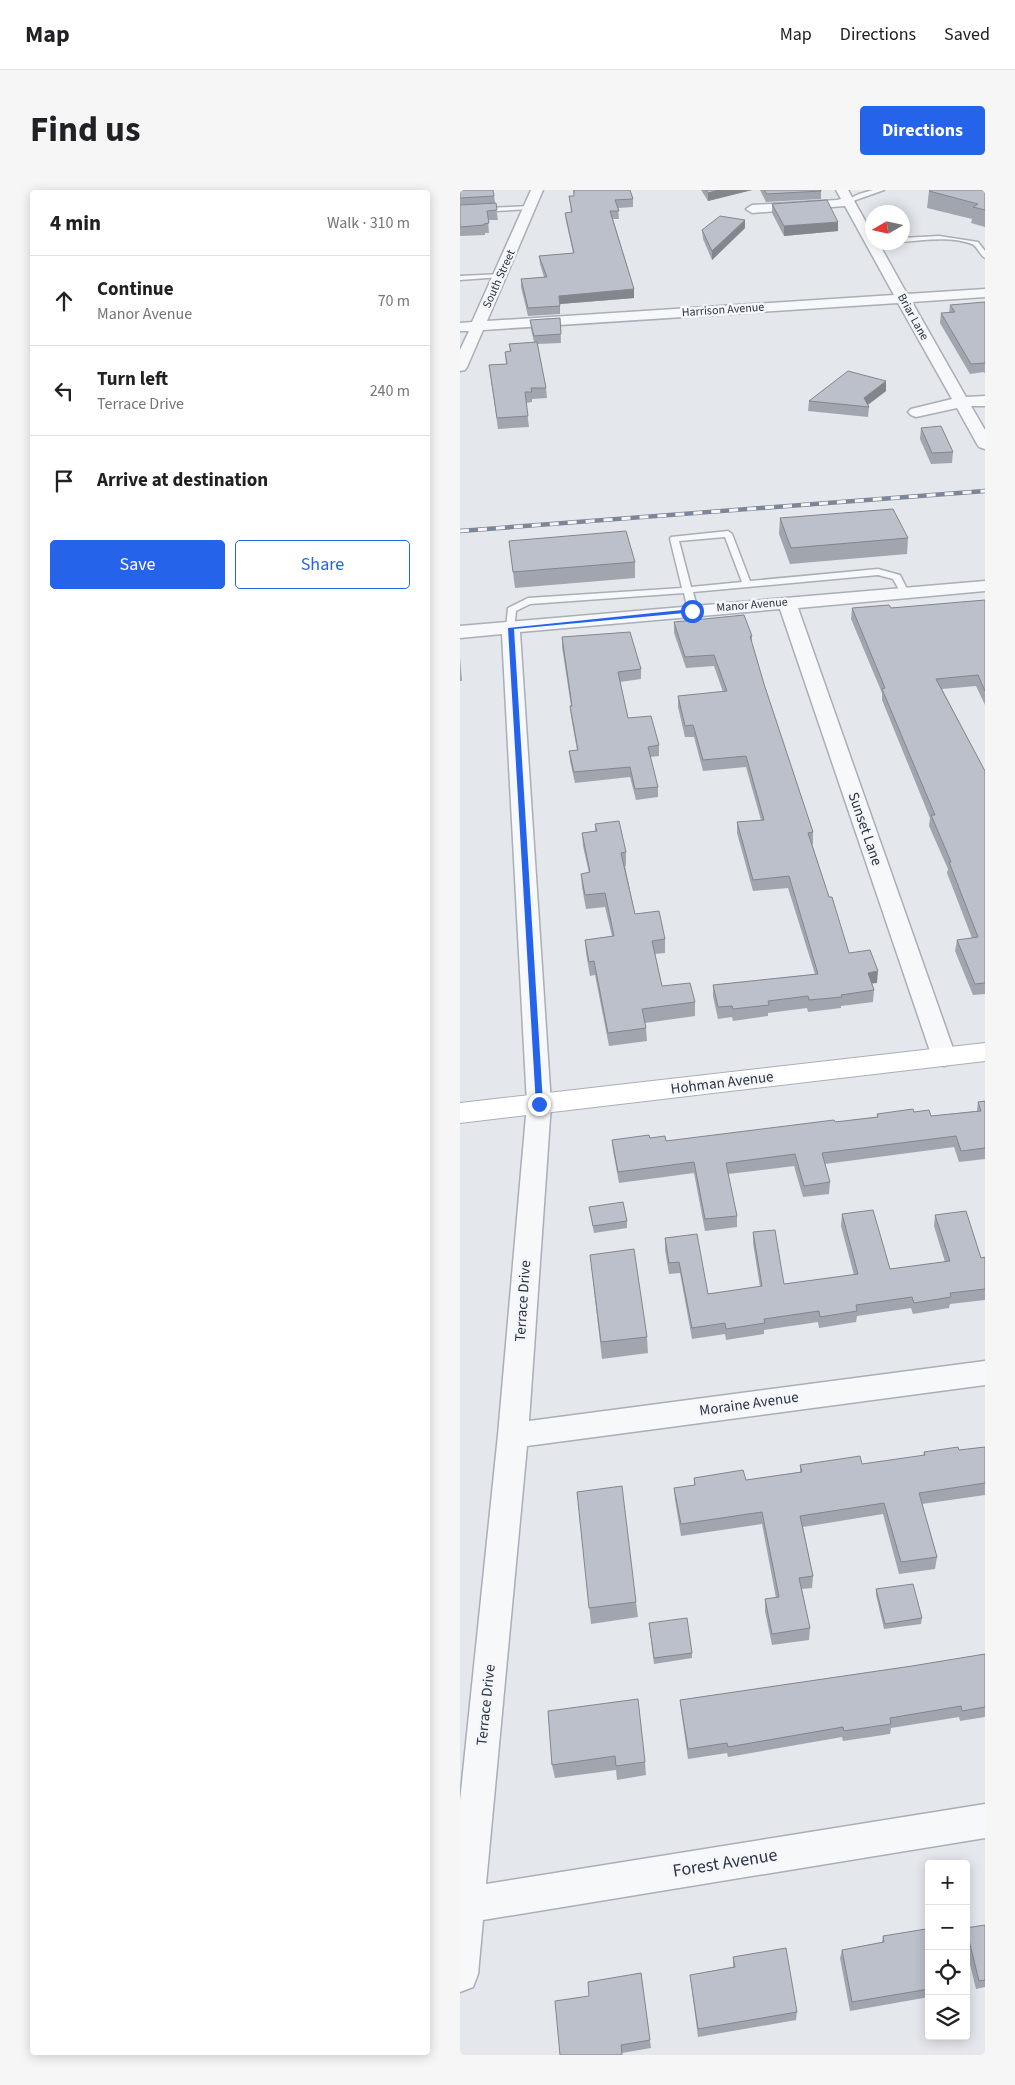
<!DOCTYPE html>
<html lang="en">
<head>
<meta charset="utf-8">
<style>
  body { margin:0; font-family:"Source Sans 3",sans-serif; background:#f6f6f6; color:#202124 }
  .controls { position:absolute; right:15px; bottom:15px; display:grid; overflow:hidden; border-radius:5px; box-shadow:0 2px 12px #0003 }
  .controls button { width:45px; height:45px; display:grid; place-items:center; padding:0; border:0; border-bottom:1px solid #e0e0e0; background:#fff; color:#202124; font:25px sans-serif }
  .compass { position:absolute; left:405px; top:15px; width:45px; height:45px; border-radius:50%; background:#fff; box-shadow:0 2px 12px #0003; rotate:261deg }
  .stop { position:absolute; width:15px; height:15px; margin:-11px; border:4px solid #2563eb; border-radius:50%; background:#fff }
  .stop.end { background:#2563eb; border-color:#fff; box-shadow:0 1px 5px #0008 }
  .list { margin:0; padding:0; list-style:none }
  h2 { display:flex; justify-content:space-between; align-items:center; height:65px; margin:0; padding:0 20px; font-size:21px }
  h2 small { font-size:16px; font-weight:400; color:#757577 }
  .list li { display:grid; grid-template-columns:32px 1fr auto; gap:15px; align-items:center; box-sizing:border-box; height:90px; padding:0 20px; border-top:1px solid #e0e0e0 }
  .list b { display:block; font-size:19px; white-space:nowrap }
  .list p { margin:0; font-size:16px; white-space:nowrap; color:#757577 }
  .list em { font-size:16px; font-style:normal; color:#757577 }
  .actions { display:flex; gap:10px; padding:15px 20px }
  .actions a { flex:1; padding:11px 0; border:1px solid #2563eb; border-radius:5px; text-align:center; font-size:18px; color:#2563eb }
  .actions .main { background:#2563eb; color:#fff }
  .icon { flex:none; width:28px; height:28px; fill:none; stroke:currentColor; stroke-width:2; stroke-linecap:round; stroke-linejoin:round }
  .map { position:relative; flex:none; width:525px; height:1865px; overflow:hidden; border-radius:5px }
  header { display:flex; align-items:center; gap:30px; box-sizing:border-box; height:70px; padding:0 25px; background:#fff; border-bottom:1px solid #e0e0e0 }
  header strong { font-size:24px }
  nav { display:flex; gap:28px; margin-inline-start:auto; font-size:18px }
  .intro { display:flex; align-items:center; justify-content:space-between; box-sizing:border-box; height:120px; padding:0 30px }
  h1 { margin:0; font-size:35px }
  .button { padding:12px 22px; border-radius:5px; background:#2563eb; color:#fff; font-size:18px; font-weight:700 }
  main { display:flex; gap:30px; padding:0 30px }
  aside { flex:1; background:#fff; border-radius:5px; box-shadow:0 2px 12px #0003 }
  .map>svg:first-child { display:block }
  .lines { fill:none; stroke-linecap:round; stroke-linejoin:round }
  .lane-casing { stroke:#a9aeb7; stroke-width:3 }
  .street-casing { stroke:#a9aeb7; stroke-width:3 }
  .secondary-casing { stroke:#a9aeb7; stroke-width:2 }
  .lane { fill:#f7f8fa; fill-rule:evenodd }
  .street { fill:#f7f8fa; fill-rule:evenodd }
  .secondary { fill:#fff; fill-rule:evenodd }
  .rail-casing { stroke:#7d8696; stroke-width:4.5 }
  .rail { stroke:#f4f6f9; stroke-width:3; stroke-dasharray:9; stroke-linecap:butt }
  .wall { fill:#a1a5ae }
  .shaded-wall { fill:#83868d }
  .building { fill:#bbc0ca; stroke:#83868d }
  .route { fill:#2563eb }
  .labels { text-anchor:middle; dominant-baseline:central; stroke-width:5; stroke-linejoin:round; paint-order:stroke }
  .far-street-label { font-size:12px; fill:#2b3445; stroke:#f4f6f9 }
  .street-label { font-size:15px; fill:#2b3445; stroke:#f4f6f9 }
  .near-street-label { font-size:18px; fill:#2b3445; stroke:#f4f6f9 }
</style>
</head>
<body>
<header>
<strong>Map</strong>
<nav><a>Map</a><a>Directions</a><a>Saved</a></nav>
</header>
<div class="intro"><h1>Find us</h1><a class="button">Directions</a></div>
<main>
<aside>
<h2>4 min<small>Walk · 310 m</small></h2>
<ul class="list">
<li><svg class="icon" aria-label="ahead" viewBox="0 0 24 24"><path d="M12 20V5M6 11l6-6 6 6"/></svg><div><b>Continue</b><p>Manor Avenue</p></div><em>70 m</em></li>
<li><svg class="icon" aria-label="left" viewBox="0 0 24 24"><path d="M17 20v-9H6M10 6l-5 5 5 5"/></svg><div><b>Turn left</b><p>Terrace Drive</p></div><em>240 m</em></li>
<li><svg class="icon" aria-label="arrive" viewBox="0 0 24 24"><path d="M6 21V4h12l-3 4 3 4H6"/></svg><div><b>Arrive at destination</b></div></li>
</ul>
<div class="actions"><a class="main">Save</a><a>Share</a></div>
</aside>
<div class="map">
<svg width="525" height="1865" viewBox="0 0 525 1865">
  <rect width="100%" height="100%" fill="#e4e7ec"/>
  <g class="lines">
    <g class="lane-casing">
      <path id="lane" d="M413,0H424L390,12L385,11L399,4Z
        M72,16V18L70,19L0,23V19Z
        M479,46L518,52L525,61V68C520,65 517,56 512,54C492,46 463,50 442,52V48Z
        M43,84L44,85L41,87L0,90V86Z
        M268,341L272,344L290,391L418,379L440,385L449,403L448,405H442L433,389L418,385L233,402L238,421L233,424L228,421L224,403L70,414L56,421L54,440L51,441L46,438L48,418L68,408L222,398L210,349L211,347ZM265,347L282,392L231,397L219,351Z"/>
    </g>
    <g class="street-casing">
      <path id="street" d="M71,0H83L27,131L434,105L385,16L292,23L286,19L292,15L377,10L381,9L376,0H388L412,43V52H418L447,104L525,99V107L452,112L506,207L525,206V216H511L525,240V259L519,257L517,254L497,218L456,227L451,225L448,222L451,219L492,209L438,113L23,140L7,177L5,180L0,181V160L9,141H0V133L12,132Z
        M525,391V401L338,418L496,867L493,873L484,876L475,873L472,867L320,419L60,442L91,914L69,1231L525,1171V1195L67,1256L26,1694L525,1614V1648L23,1730L18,1784L13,1797L0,1802V1611L38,1245L67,914L42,444L0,448V436Z"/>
    </g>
    <g class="secondary-casing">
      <path id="secondary" d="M525,853V871L0,933V913Z"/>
    </g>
    <use href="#lane" class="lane"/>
    <use href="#street" class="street"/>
    <use href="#secondary" class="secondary"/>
    <g class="rail-casing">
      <path id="rail" d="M0,341L525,301"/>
    </g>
    <use href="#rail" class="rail"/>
  </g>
  <path class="wall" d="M0,0L34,6L38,30H28L29,43H25V45L0,46Z
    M113,0H170L173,9V17L158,18L159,29H153L174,99V108L100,114V124L68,126L61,97V89L84,87L80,74L79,66L113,63L106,31L105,23L111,22L109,6H114Z
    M241,0H292L248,11Z
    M300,0H361V9L306,12Z
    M469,0H525V37L511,33L512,29L467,18L469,1L470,0Z
    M312,14L378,41L324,46L312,23Z
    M285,38L252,70L243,49L242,40Z
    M525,112V184L524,182L510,184L480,133L481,123H489L490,115Z
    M100,128L101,153L77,154L86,198L87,208L72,209V212L66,213L69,237L38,239L29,175L46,174L45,162L50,161L49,154L74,152L71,139L70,130Z
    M426,201L408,215L409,217L408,227L348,221L349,211Z
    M461,238L493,262L492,273L471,274L460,249Z
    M320,328L448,348L447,364L330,374L319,344Z
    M49,351L175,372V388L55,398Z
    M525,410V515L516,496L482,499L525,581V804L513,805L495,761L497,750L512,748L487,683L488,679L469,636L470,628L422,510V503L391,429L392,418H431Z
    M214,432L292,446V453L304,494L353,642V654H352L369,707L389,763L417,793H412L414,800L413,812L381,816V818L348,822L347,818L308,823V826L273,831L272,827L258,829L253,806V795L355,784L328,698L293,701L277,643V632L301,630L286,577L243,581L234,547H225L218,517V506L263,502L254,476L226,478L214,443Z
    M102,447L181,479V489L160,492L168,528L199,555V566L190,567L198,597V607L176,610L170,587L115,593L110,571L109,561L117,560L111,526L110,516H111L102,457Z
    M0,467L2,491H0Z
    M135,634L166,662V676H165L175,724L205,749V763L195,764L202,796L235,812V826L185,833L186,838L187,851L149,856L135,785L130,786L126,763L125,750L152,746L145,717L126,719L122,697L121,684L129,683L123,656L122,643L135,641Z
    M525,911V969L499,972L494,957L365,974L370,992L369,1004L343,1007L334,976L268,984L277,1026V1037L245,1041L234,983L159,993L153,961L152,950L190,948L206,951L375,932L417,927V924L454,922L471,926L517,921L518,912Z
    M129,1017L167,1031V1038L134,1043Z
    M382,1024L430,1079L485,1072L474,1036L475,1025L521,1068L525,1067V1110L490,1114L489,1118L453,1124L451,1118L397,1126L396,1132L359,1138L358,1132L304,1140V1144L266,1150L265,1144L232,1149L220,1083L209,1084L205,1060V1048L248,1104L300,1097L293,1053V1042L324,1094L394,1085L381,1036Z
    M130,1065L187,1147L188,1163L142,1169Z
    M525,1257V1305L462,1314L477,1367L475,1379L439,1384L423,1324L343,1337L353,1386L352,1398L342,1399L350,1438L349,1450L312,1455L305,1421V1409L316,1408L302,1334L221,1346L215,1310L214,1298L234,1295V1288L286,1290L340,1282V1275L402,1274L463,1266L464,1262L499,1260Z
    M117,1302L176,1412L178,1427L131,1434Z
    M416,1399L462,1428L461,1434L424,1439L416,1405Z
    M189,1433L232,1463V1468L194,1474Z
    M525,1464V1527L500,1531L499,1527L431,1538L430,1544L383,1551L382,1547L268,1567L267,1563L228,1569L221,1520L220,1510L452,1476Z
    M88,1521L185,1572L186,1585L157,1590L156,1580L95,1588L92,1575Z
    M525,1735V1797L516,1799L506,1758V1738Z
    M423,1746L469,1753V1807L390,1821L380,1768L382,1760L422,1752Z
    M273,1767L337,1822L336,1830L238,1847L231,1793L230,1785L273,1777Z
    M181,1783L191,1858L162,1863L129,1806Z"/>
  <path class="shaded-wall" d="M259,0H292L248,11V3Z
    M285,30V38L252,70V61Z
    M378,32V41L324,46V36Z
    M174,99V108L100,114V124L99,106Z
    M426,191V201L406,216L404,208Z
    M418,781L417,793L407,794L408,783Z"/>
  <path class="building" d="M0,0H33L34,6L0,8Z
    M114,0H170L173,9L155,10L159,21H150L174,99L99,106L100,116L68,118L61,89L87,87L79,66L114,63L105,23L112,22L109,6H114Z
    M246,0H259L248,3Z
    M304,0H361V1L307,4Z
    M471,0H525V20L513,17L518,14L469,1Z
    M367,10L378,32L324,36L312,14Z
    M36,13L37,20L27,21L29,33L24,34V35L0,37V15Z
    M260,26L285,30L252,61L242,40Z
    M525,112V173L511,174L481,123L495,122L490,115Z
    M100,128L101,144L74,146L70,130Z
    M77,152L86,198H71L72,202H65L68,226L37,228L29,175L47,174L45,162L51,161L49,154Z
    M388,181L426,191L404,208L409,217L349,211Z
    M481,236L493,262L472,263L461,238Z
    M433,319L448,348L331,358L320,328Z
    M166,341L175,372L53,382L49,351Z
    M525,410V501L518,485L476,489L525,581V793L515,794L497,750L518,747L489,672H491L471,625H475L422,499L425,498L392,418L429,415L431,418Z
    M284,425L292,446H290L304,494L353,642L348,643L369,707H372L389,763L410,760L418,781L408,783L414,800L381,805L382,807L349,810L348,806L308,811L309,815L273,819L272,816L258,817L253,795L358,784L329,686L293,690L277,632L304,630L286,566L243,570L233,535L225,536L218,506L267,501L254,465L225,467L214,432Z
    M170,442L181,479L158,482L168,528L191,526L199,555L188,557L198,597L175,599L170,577L114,582L109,561L118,560L110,516H112L102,447Z
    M159,631L166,662L161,663L175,724L199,721L205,749L192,751L202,796L230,793L235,812L182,819L186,838L148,843L134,771L129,772L125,750L154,746L145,703L125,705L121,684L130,682L122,643L137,641L135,634Z
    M525,911V958L501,961L496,946L362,963L370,992L344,996L335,964L266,973L277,1026L245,1029L234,972L158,982L152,950L189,945L190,948L205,946L206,951L374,930L375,932L418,927L417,924L453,919L454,922L469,920L471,926L521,921L518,912Z
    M163,1012L167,1031L133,1036L129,1017Z
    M413,1020L430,1079L490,1071L475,1025L506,1021L521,1068L525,1067V1099L490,1103L491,1107L454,1113L452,1107L396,1115L397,1121L360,1127L359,1121L304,1129L305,1133L266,1139L265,1133L232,1138L219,1072L209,1073L205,1048L237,1044L248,1104L302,1096L293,1042L315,1040L324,1094L398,1084L382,1024Z
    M174,1059L187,1147L141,1152L130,1065Z
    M498,1257L499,1260L525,1257V1293L459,1303L477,1367L441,1372L424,1313L340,1326L353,1386L339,1388L350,1438L312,1444L305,1409L319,1407L302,1322L221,1334L214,1298L235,1295L234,1288L283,1280L286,1290L342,1282L340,1275L400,1266L402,1274L465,1265L464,1262Z
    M162,1296L176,1412L129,1418L117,1302Z
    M453,1394L462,1428L425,1434L416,1399Z
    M227,1428L232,1463L194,1468L189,1433Z
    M525,1464V1517L502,1521L501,1516L430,1528L431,1534L384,1541L383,1537L268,1557L267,1553L228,1559L220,1510L452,1476Z
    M178,1509L185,1572L156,1576L155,1566L92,1575L88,1521Z
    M525,1735V1790L519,1791L506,1738Z
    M466,1739L469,1753V1799L392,1812L382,1760L424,1752L423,1746Z
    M326,1758L337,1822L238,1839L230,1785L275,1777L273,1767Z
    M181,1783L190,1850L161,1855L162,1865H100L95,1811L129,1806L128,1792Z"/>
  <path class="route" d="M232,419L235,422L54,439L83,914L82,916H76L48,438Z"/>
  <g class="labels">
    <g class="far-street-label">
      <text transform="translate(39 89) rotate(-66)">South Street</text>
      <text transform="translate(263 120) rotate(-4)">Harrison Avenue</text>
      <text transform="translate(453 127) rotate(61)">Briar Lane</text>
      <text transform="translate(292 415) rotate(-5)">Manor Avenue</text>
    </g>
    <g class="street-label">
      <text transform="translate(405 639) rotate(71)">Sunset Lane</text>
      <text transform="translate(262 893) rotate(-7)">Hohman Avenue</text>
      <text transform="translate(63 1111) rotate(-86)">Terrace Drive</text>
      <text transform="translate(289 1214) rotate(-8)">Moraine Avenue</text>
      <text transform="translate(26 1515) rotate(-84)">Terrace Drive</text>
    </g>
    <g class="near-street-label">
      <text transform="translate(265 1673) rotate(-9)">Forest Avenue</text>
    </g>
  </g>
</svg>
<div class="controls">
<button>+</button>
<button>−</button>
<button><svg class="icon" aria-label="locate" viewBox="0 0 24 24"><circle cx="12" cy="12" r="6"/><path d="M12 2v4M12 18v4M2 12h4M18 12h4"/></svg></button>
<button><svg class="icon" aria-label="layers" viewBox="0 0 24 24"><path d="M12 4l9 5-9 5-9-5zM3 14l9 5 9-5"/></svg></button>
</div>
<svg class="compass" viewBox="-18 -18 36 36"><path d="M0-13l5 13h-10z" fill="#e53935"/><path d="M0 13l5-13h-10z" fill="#757577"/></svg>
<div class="stop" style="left:232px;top:421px"></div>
<div class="stop end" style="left:79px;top:914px"></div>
</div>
</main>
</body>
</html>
